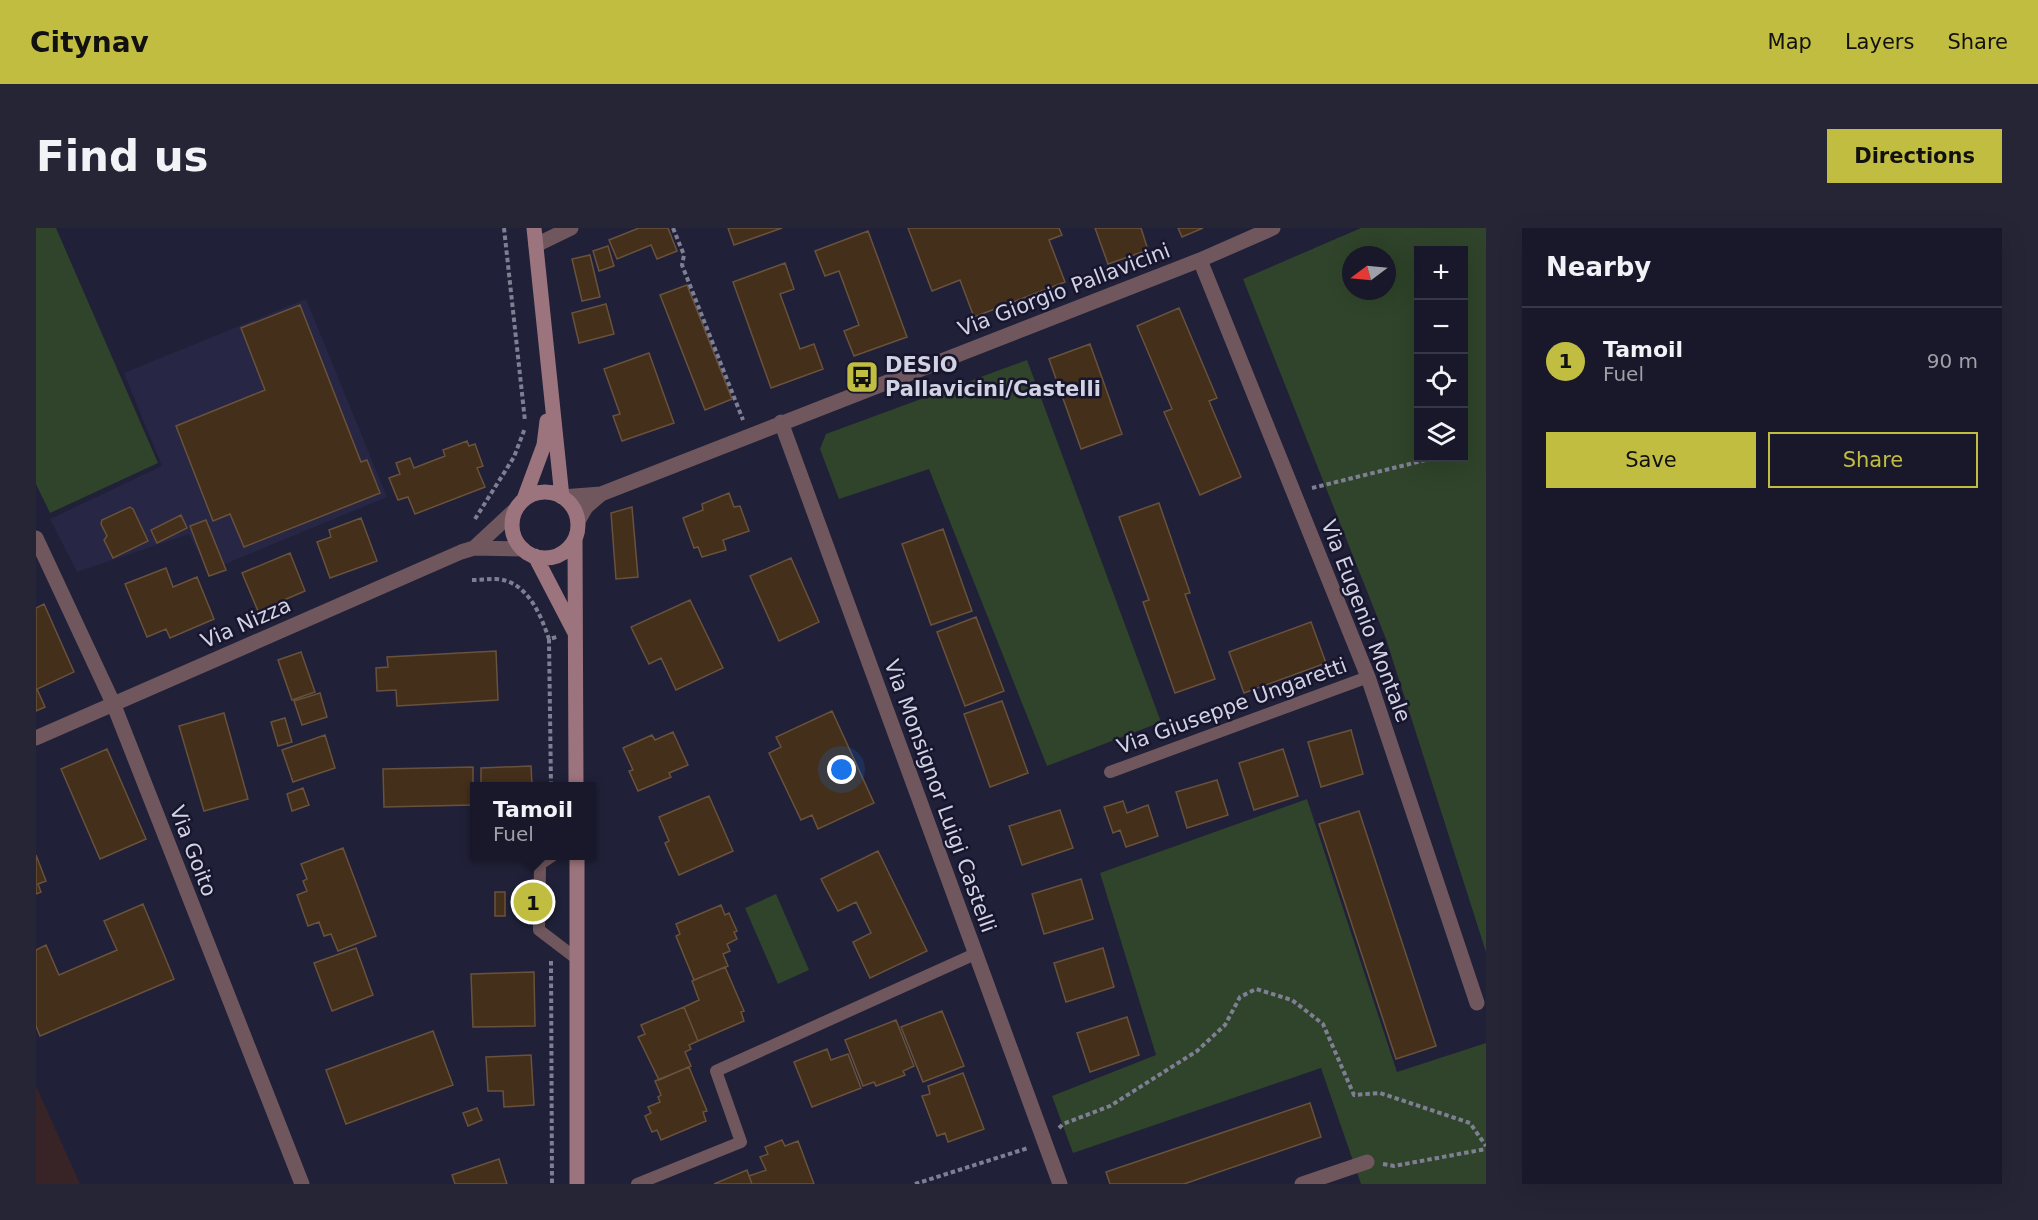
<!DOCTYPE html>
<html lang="en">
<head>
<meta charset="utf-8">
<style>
  body { margin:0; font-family:"DejaVu Sans",sans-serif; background:#252536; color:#f1f3f6 }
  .controls { position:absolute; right:18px; top:18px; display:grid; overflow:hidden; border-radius:0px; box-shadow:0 6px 24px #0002 }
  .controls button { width:54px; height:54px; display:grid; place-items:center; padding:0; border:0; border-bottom:2px solid #363747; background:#18182a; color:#f1f3f6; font:30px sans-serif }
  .compass { position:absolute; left:1306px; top:18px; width:54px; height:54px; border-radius:50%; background:#18182a; box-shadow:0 6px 24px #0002; rotate:254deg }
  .you { position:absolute; left:806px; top:542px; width:21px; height:21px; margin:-15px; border:4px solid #fff; border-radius:50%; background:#1a73e8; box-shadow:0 0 0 9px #1a73e833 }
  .badge { display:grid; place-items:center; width:39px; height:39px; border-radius:50%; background:#c1bd40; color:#111; font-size:20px; font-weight:700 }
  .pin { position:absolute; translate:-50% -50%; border:3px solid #fff; box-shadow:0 2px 6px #0006 }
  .popup { position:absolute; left:434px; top:554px; width:126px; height:78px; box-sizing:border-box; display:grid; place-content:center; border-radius:0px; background:#18182a; filter:drop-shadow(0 2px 4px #0005); font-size:20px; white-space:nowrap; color:#9fa0a8 }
  .popup b { font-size:22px; color:#f1f3f6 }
  .popup::after { content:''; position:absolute; left:50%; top:100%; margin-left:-12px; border:12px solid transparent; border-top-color:#18182a }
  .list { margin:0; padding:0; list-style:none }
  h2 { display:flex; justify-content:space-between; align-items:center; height:78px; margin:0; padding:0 24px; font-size:26px }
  h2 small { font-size:20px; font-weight:400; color:#9fa0a8 }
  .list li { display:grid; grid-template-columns:39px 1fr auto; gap:18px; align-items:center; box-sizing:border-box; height:108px; padding:0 24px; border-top:2px solid #363747 }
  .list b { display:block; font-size:22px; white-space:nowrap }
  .list p { margin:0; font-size:20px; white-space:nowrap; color:#9fa0a8 }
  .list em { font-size:20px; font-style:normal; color:#9fa0a8 }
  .actions { display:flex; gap:12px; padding:18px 24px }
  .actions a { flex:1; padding:14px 0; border:2px solid #c1bd40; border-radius:0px; text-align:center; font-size:21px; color:#c1bd40 }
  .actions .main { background:#c1bd40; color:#111 }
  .icon { flex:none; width:33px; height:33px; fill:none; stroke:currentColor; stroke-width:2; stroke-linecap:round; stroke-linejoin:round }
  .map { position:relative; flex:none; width:1450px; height:956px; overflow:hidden; border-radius:0px }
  header { display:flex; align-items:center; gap:36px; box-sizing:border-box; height:84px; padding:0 30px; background:#c1bd40; color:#111 }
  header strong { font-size:28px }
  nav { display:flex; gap:33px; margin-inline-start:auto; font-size:21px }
  .intro { display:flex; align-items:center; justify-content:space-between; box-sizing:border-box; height:144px; padding:0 36px }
  h1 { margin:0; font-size:42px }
  .button { padding:15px 27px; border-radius:0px; background:#c1bd40; color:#111; font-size:21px; font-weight:700 }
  main { display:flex; gap:36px; padding:0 36px }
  aside { flex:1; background:#18182a; border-radius:0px; box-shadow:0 6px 24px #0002 }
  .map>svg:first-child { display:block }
  .built { fill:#272745 }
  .medical { fill:#382427 }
  .green { fill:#2f442a; fill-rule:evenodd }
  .building { fill:#442f1a; stroke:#69523c; stroke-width:1.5 }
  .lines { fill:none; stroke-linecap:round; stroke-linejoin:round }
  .path { stroke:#7e7f93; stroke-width:4; stroke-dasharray:4.5 3; stroke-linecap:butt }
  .lane { stroke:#70575d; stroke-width:12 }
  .street { stroke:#70575d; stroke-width:15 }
  .secondary { stroke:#9c747d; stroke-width:15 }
  .labels { text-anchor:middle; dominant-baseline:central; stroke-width:5; stroke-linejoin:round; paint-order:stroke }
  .street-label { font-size:21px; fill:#d1d2e2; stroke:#17162e }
  .poi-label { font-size:21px; font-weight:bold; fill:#d1d2e2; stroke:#17162e; text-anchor:start }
</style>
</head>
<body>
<header>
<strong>Citynav</strong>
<nav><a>Map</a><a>Layers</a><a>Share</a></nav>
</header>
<div class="intro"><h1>Find us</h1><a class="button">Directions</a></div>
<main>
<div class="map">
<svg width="1450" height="956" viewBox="0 0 1450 956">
  <rect width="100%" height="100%" fill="#202038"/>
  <path class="built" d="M270,71L351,269L172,343L153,306L41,344L14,291L126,238L88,145Z"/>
  <path class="medical" d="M0,858L44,956H0Z"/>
  <path class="green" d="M0,0H20L122,235L14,285L0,256Z
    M1325,0H1450V724L1350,411L1207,51ZM1382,22H1428V230H1382ZM1315,27H1351V63H1315Z
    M991,132L1125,494L1011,538L893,241L803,271L784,221L790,206Z
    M1271,571L1361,844L1450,815V956H1325L1285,840L1037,925L1016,868L1120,827L1064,645Z
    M740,666L773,742L742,756L709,680Z"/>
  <path class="building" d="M603,0H632L641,23L621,31L615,17L581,31L573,12Z
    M692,0H746L698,17Z
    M872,0H1023L1026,7L1013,12L1029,54L938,89L924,52L896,63Z
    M1059,0H1105L1112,22L1072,36Z
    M1142,0H1167L1146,9Z
    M832,3L871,109L818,128L808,103L823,97L803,43L789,48L779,23Z
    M572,18L578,38L563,43L557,23Z
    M554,27L564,69L546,73L536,31Z
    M749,35L758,61L744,66L764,121L778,116L787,141L735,160L697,54Z
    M651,57L696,171L669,182L624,67Z
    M570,76L578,106L543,115L536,85Z
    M264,77L325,234L331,232L344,265L208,319L194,286L177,293L140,198L229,162L205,100Z
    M1143,80L1181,170L1173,173L1205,249L1164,267L1128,184L1136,181L1101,98Z
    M1054,116L1086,206L1045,221L1013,131Z
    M613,125L638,195L586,213L577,188L584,186L568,141Z
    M431,213L433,218L439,216L447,238L441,240L449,259L379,286L372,269L362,272L353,250L364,246L360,235L374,230L378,240L409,228L407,222Z
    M693,265L698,279L704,278L713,303L687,312L690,322L666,329L662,319L658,320L647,290L667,282L666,276Z
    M1123,275L1154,365L1149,366L1179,451L1139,465L1107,374L1113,372L1083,289Z
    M94,279L97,281L112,313L77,330L68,312L71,308L65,296L66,292Z
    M596,279L602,349L580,351L575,285Z
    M145,287L151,300L121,315L115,302Z
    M325,290L341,333L294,350L281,314L295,309L293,302Z
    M170,292L190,342L173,348L154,298Z
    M907,301L936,383L895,397L866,316Z
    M254,325L269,363L222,383L206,345Z
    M755,330L783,394L743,413L714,348Z
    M130,340L137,359L161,349L178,391L134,410L130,401L111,409L89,356Z
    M654,372L687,440L640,462L625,430L613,436L595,399Z
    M8,376L38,444L1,461L9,479L0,483V380Z
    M940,389L968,463L929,478L901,404Z
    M1275,394L1290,435L1208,465L1193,424Z
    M460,423L462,472L361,478L360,462L341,463L340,440L352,439L351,429Z
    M265,424L279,464L256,472L242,432Z
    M284,465L291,489L266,497L258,473Z
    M966,473L992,545L954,559L928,486Z
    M796,483L838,575L782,601L776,587L765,592L733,525L745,519L740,509Z
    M188,485L212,571L168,583L143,498Z
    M249,490L256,514L242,518L235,494Z
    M1315,502L1327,546L1285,559L1272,514Z
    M637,504L652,537L633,545L635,549L602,563L593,543L597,542L587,520L616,507L619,512Z
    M289,507L299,540L257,554L246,522Z
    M71,521L110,611L64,631L25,541Z
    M1247,521L1262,568L1218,582L1203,535Z
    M495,538L496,558H445V540Z
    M437,539V577L348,579L347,541Z
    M1181,552L1192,587L1151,600L1140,564Z
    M267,560L273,577L256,583L251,566Z
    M673,568L697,623L643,647L629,615L633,613L623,589Z
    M1087,573L1091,585L1112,577L1122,608L1090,619L1084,602L1077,605L1068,579Z
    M1024,582L1037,620L986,637L973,598Z
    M1323,583L1400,818L1360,831L1283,596Z
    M307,620L340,708L302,723L295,706L288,708L283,694L272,698L261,667L271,663L267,653L271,651L265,636Z
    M842,623L891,723L834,750L817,714L835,705L820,674L802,683L785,651Z
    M0,627L10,653L2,656L5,664L0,666Z
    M1045,651L1057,691L1008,706L996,666Z
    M459,664H469V688H459Z
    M508,665L509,687L488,688L487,666Z
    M107,676L138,751L4,808L0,798V722L10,717L23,747L81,722L68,693Z
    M685,677L689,687L693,685L701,703L698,704L701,711L691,716L694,723L687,726L692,738L658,752L640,708L644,706L640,696Z
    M320,720L337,767L296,783L278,735Z
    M1067,720L1078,759L1030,774L1018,735Z
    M689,739L708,783L705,784L708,793L662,813L648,779L663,772L656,753Z
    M498,744L499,798L437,799L435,746Z
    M648,779L662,813L653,817L655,821L649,824L655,838L623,852L602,809L609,806L605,797Z
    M906,783L928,838L887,854L865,799Z
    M1091,789L1103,827L1054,844L1041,805Z
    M860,792L878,838L867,843L869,847L840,858L838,854L827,858L809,812Z
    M397,803L417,857L310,896L290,842Z
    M791,821L795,832L812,826L825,860L776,879L758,834Z
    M495,827L498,877L468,879L467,863H452L450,829Z
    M653,839L671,883L667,884L670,893L625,912L621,902L616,904L609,888L615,885L612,879L624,874L622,869L625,867L619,853Z
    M927,845L948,901L912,914L909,905L901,908L886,868L894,866L892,858Z
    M1274,875L1285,909L1148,956H1074L1070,944Z
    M441,880L446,892L432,898L427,885Z
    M746,912L749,918L762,913L778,956H716L713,948L730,942L724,929L732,926L729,919Z
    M463,931L471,956H419L416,947Z
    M711,942L716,956H678Z"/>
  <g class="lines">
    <path class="path" d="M468,0L489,193
      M637,0L648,27L646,37L707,192
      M1276,260L1398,230
      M439,291L478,229L489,200
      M436,352C444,352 452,351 460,351C491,353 504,385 513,411
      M515,558L513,411L521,409
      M515,733L516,956
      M1023,900L1027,896L1074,878L1161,823L1189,797L1204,769L1220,761L1256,772L1287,796L1318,867L1344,865L1434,895L1450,918
      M1347,936L1358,938L1450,921
      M879,956L992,920"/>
    <path class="lane" d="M1074,544L1332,449
      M516,628L504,636L503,702L541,731
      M601,956L705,914L680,843L939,726"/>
    <path class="street" d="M500,17L535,0
      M1164,32L1332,449L1441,775
      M745,194L1024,956
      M526,269L565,266
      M542,293L550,279L565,266L1164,32L1237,0
      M0,310L77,475L266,956
      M438,320L480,281
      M0,510L425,324L438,320L487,321
      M1266,956L1331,934"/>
    <path class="secondary" d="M498,0L526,269
      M476 297a33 33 0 1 1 66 0a33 33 0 1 1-66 0Z
      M488,271L508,217L511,193
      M539,311L540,558
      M499,328L538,403
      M541,628V956"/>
  </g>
  <defs>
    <g id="bus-square" transform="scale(1.725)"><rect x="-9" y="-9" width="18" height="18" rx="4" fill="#c1bd40" stroke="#17162e"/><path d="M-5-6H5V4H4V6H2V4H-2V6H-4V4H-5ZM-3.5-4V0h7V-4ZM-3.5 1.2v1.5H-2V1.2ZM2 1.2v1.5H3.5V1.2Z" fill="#111"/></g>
  </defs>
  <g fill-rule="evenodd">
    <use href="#bus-square" x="826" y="149"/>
  </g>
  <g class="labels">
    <g class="street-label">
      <text transform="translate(1028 62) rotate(-21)">Via Giorgio Pallavicini</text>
      <text transform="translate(1330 393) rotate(69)">Via Eugenio Montale</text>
      <text transform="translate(210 395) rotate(-24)">Via Nizza</text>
      <text transform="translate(1196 478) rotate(-20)">Via Giuseppe Ungaretti</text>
      <text transform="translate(904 568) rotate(70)">Via Monsignor Luigi Castelli</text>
      <text transform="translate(157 623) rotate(69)">Via Goito</text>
    </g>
    <g class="poi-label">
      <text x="849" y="137">DESIO<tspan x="849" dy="24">Pallavicini/Castelli</tspan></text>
    </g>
  </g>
</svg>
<div class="controls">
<button>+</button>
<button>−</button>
<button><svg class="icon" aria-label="locate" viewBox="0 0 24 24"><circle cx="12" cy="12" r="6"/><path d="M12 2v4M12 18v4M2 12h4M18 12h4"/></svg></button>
<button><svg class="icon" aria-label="layers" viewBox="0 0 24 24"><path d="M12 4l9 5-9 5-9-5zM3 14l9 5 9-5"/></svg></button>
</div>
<svg class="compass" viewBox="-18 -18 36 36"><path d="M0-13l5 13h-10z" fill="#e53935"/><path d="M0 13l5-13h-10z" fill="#9fa0a8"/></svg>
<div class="you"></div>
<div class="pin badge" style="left:497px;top:674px">1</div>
<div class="popup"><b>Tamoil</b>Fuel</div>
</div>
<aside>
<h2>Nearby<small></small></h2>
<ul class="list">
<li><span class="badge">1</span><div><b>Tamoil</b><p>Fuel</p></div><em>90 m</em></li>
</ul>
<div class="actions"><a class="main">Save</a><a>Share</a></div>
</aside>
</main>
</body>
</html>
